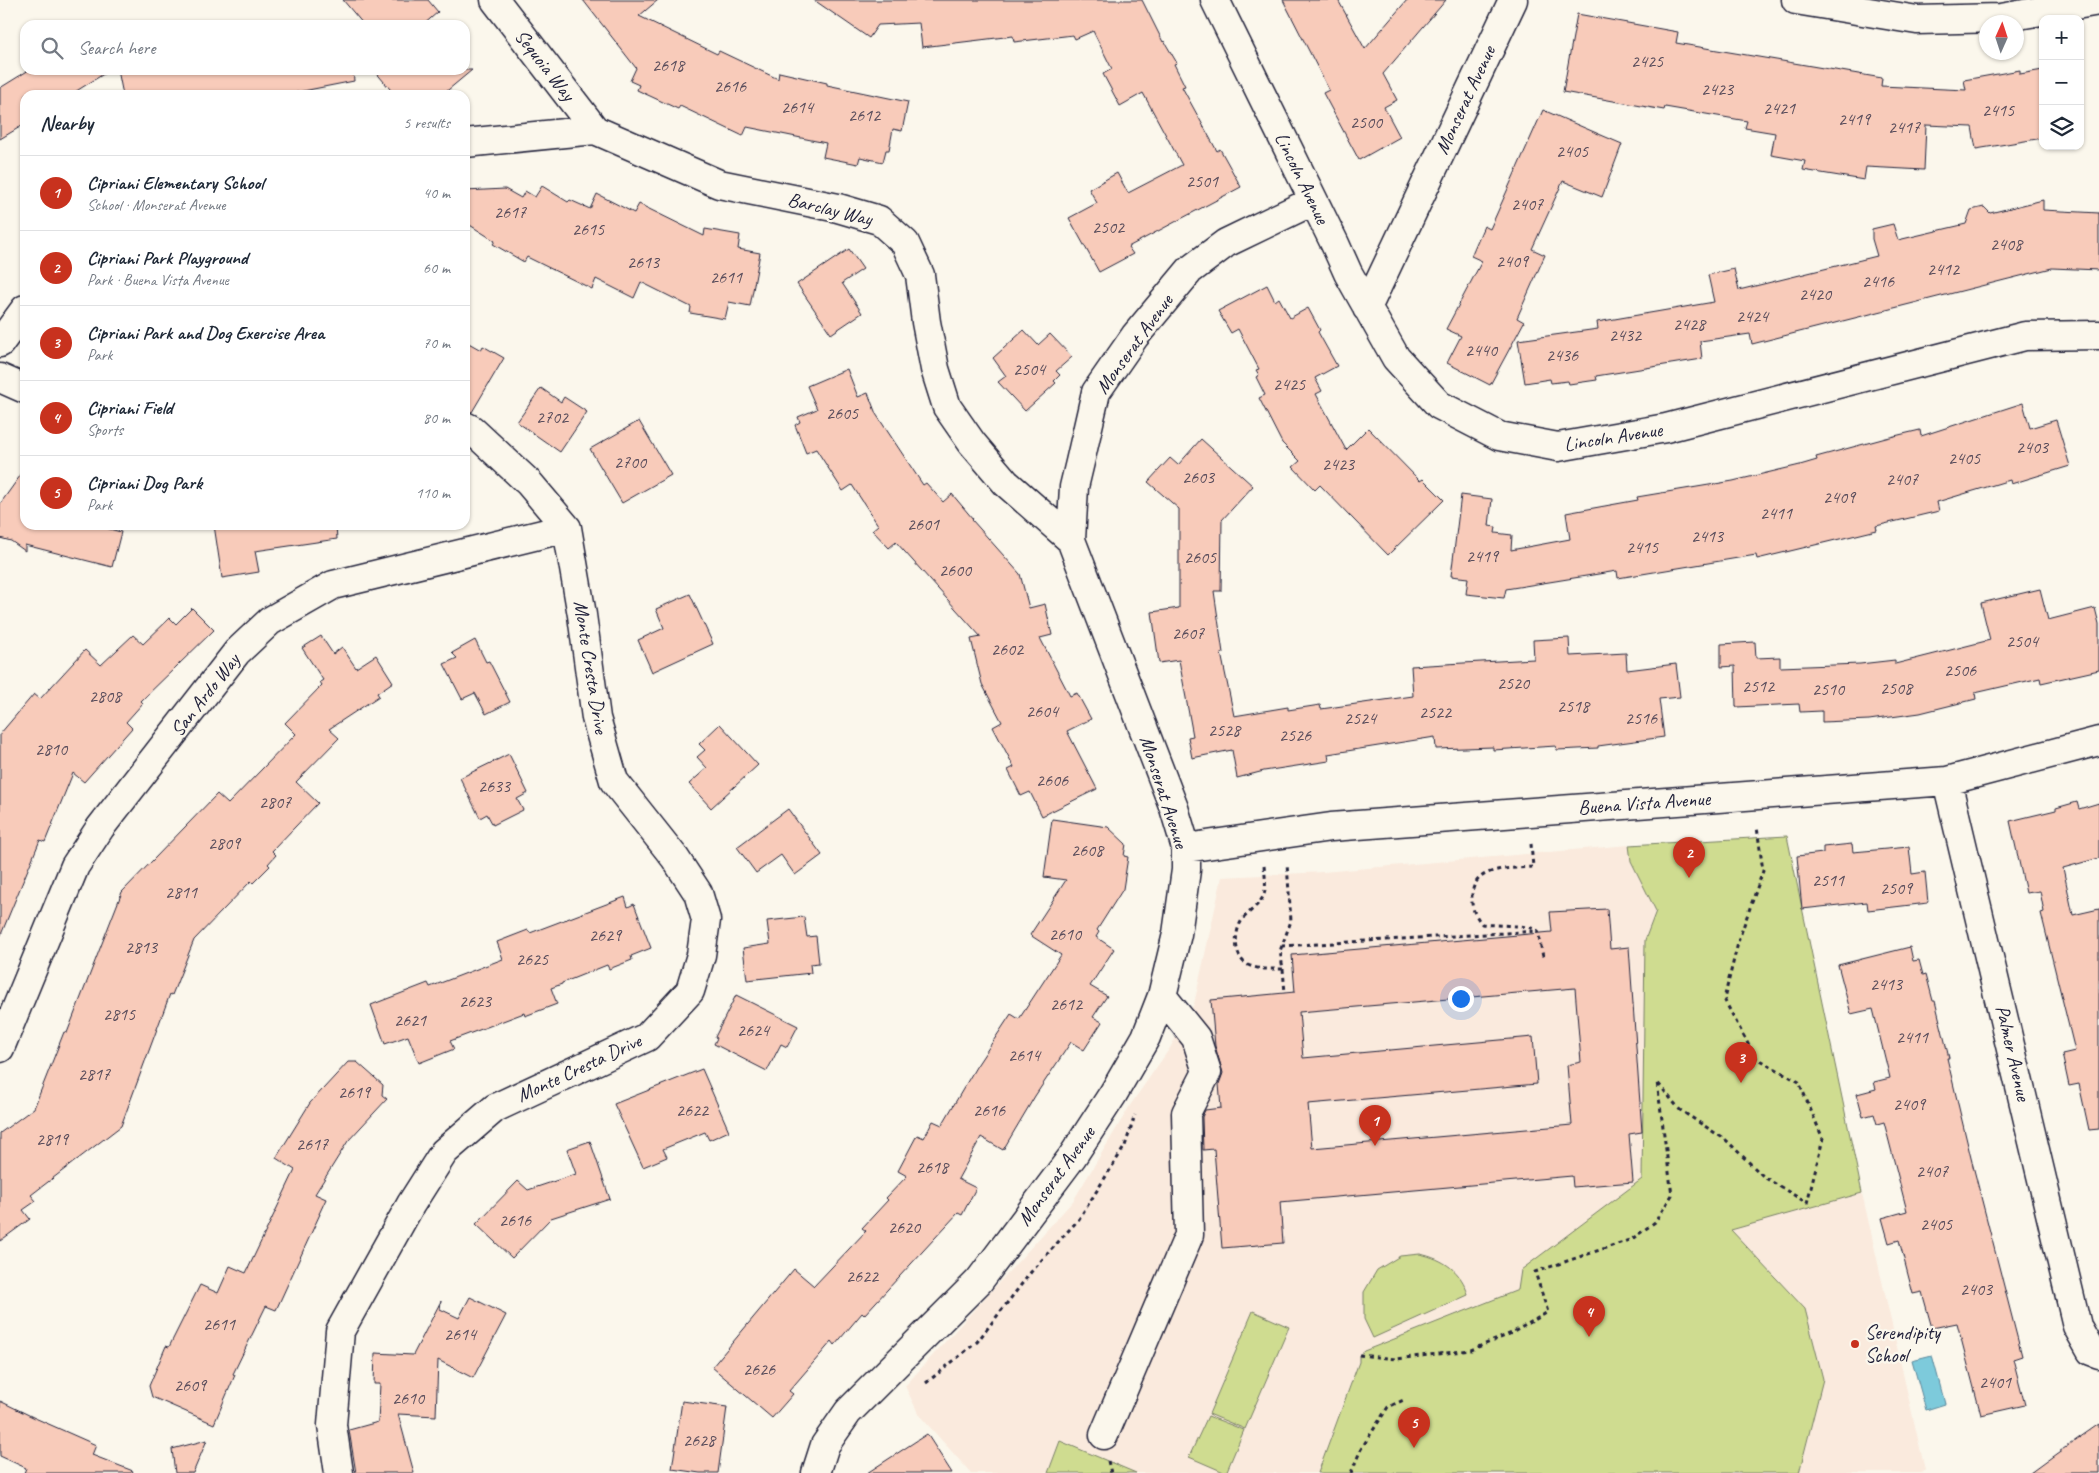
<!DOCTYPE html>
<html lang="en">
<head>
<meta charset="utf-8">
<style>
  body { margin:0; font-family:Caveat,sans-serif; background:#f6f6f7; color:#1f2937 }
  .controls { position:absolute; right:15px; top:15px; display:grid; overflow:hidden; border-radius:10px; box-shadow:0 1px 4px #0004 }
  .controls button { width:45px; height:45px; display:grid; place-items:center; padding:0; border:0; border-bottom:1px solid #e0e1e3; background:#fff; color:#1f2937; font:25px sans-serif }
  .compass { position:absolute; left:1979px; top:15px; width:45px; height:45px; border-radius:50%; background:#fff; box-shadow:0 1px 4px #0004; rotate:3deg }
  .you { position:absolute; left:1460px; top:998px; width:18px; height:18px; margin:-12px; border:4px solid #fff; border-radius:50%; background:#1a73e8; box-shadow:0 0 0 8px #1a73e833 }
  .badge { display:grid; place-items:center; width:32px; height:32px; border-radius:50%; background:#c8321e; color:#fff; font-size:16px; font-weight:700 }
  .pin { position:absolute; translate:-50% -41px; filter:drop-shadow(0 1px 2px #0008) }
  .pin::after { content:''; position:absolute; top:26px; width:18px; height:15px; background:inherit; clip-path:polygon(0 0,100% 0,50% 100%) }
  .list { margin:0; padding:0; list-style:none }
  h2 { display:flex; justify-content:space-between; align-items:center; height:65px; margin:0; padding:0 20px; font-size:21px }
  h2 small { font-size:16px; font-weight:400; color:#747a83 }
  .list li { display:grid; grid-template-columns:32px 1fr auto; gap:15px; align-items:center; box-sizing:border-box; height:75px; padding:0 20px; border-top:1px solid #e0e1e3 }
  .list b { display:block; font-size:19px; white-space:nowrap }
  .list p { margin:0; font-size:16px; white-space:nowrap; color:#747a83 }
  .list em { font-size:16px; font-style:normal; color:#747a83 }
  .icon { flex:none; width:28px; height:28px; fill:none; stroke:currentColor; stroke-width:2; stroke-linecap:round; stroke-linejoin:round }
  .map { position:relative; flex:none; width:2099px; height:1473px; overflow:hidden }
  .search { position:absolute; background:#fff; box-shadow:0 1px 4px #0004; left:20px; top:20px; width:450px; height:55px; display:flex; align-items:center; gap:12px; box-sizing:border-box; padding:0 18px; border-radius:15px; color:#747a83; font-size:19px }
  .panel { position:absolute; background:#fff; box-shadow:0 1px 4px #0004; left:20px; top:90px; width:450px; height:440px; border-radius:15px }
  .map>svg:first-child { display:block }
  .built { fill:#faeadd }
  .green { fill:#cfdc90; stroke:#787f66 }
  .water { fill:#7dcadb; stroke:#59879b }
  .building { fill:#f8cbba; stroke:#22223b; fill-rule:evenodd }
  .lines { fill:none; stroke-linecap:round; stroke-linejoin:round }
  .minor-casing { stroke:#22223b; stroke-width:31 }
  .path { stroke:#22223b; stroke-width:3; stroke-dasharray:4 4; stroke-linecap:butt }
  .minor { stroke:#fbf7ec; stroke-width:28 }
  .poi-dot { fill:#c8321e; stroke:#fbf7ec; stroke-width:2 }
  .labels { text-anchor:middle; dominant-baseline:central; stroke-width:4.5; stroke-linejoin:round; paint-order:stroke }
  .number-label { font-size:18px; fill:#584c5b }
  .street-label { font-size:20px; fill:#22223b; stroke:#fbf7ec }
  .poi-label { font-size:20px; fill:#22223b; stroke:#fbf7ec; text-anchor:start }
</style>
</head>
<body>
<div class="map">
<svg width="2099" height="1473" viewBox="0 0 2099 1473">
  <rect width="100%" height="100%" fill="#fbf7ec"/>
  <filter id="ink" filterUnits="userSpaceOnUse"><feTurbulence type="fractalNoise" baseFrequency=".02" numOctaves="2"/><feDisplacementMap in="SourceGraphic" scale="10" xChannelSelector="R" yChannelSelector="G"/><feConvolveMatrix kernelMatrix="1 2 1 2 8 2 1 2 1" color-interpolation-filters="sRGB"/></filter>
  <g filter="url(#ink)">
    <path class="built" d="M1629,845L1631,861L1656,911L1645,940L1647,1113L1642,1179L1518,1290L1364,1351L1359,1355V1362L1318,1473H1136L1060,1441L1048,1473H971L919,1415L905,1386L1073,1201L1131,1104L1170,1048L1194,1004L1222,877L1323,872Z
      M1862,1193L1925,1470L1922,1473H1799L1823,1379L1805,1309L1731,1230Z"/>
    <path class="green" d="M1787,836L1862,1193L1731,1230L1805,1309L1823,1379L1799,1473H1318L1359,1362V1355L1364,1351L1518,1290L1521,1270L1642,1179L1645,940L1656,911L1631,861L1629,845Z
      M1420,1254C1443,1259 1462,1271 1468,1295L1373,1338L1364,1319V1292L1377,1270L1400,1256Z
      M1253,1311L1289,1327L1245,1429L1209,1414Z
      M1208,1416L1244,1430L1226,1473L1189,1457Z
      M1060,1441L1136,1473H1048Z"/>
    <path class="water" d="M1932,1355L1945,1404L1926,1410L1912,1360Z"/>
    <path class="building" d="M343,0H428L438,12L423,25H364Z
      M583,0H658L639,16L717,54L719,51L778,79L779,72L827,83V85L908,102L902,131L893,129L889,150H886L883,162L860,157L858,164L823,157L826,143L747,127L743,136L680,106L678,109L637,90L639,85L630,81L636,68Z
      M814,0H1142L1163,42L1164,41L1177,63L1174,64L1185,86L1182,87L1217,151L1220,149L1241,187L1128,247L1133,254L1099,272L1069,218L1097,203L1089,189L1117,173L1128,193L1182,165L1143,93L1120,106L1103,74L1112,69L1093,31L1075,39L1073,35L1014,42L1013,36L922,47L919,23L878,25L869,38Z
      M1283,0H1338L1365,49L1407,0H1446L1383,74L1397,100L1384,107L1400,137L1359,160L1323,93L1329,90Z
      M1577,14L1678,32L1676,43L1882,78L1881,86L1966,90L1964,80L2020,70V74L2043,70V138L1976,149L1972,127L1926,125L1924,170L1866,167L1864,180L1803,170L1805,161L1771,155L1775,133L1745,128L1747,121L1665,107L1664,110L1563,92Z
      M29,70H110L70,95H25V124L0,139V88Z
      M118,70H353L354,81L283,95H123Z
      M374,70H472L442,95H395Z
      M1543,110L1622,144L1602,197L1563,181L1532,249L1545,255L1517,318L1524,322L1490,385L1447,363L1461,336L1446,329L1482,261L1471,256L1484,226L1490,229Z
      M542,186L568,202L570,200L590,209L597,194L634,213L639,204L704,236L705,229L740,235L738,249L760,253L750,306L729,302L725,319L690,313L691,307L641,282L634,298L596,279L592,289L527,257L524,262L493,244L495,241L465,222V191L505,189L521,198L525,191L535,197Z
      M2043,200V210L2099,213V270L2052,268L1752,344L1750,334L1700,341L1702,359L1596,376L1597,380L1569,384L1568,381L1551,383L1550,379L1525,383L1518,340L1598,329L1597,322L1714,302L1708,275L1734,269L1739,290L1877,256L1872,239V229L1893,224L1898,240L1966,224L1971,210L1984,207L1990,213Z
      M849,249L863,269L842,283L862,313L831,334L797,284Z
      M1267,285L1275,301L1279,298L1290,318L1308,308L1320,330L1318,332L1337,366L1315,378L1322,391L1316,394L1346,450L1368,428L1420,481L1423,479L1444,500L1388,555L1320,485L1315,490L1293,467L1300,461L1282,443L1259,398L1265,395L1256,377L1259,375L1256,370L1259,369L1238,329L1231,333L1218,311Z
      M1024,330L1038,345L1050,334L1072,357L1056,371L1060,375L1054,381L1056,383L1025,411L998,382L1006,376L993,358Z
      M465,341L481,350L483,346L504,358L472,412L465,411Z
      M847,369L858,397L868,393L876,414L923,485L926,483L943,502L952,494L973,519L972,520L1020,574L1029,608L1045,604L1052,635L1040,638L1070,696L1077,693L1091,719L1067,731L1097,789L1042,816L1030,792L1021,796L1008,770L1014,767L993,727L1002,722L982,684L971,639L981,637L896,542L889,548L872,530L878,525L852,485L843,491L816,449L806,453L795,425L800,422L798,417L817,409L807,386Z
      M541,388L561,402L564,397L587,412L560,452L517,422Z
      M2023,403L2030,428L2056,420L2070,466L2011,484L2010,480L1937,502L1939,511L1876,526L1877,530L1757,559L1756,555L1618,578L1617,571L1506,589L1504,598L1466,594L1468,578L1451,576L1461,495L1492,499L1489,526L1496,527L1495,533L1512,535L1511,550L1570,539L1566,513L1638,500L1637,497L1733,481L1800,465L1817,460L1816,457L1886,438L1920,430L1921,436Z
      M639,421L671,475L622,503L590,449Z
      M1201,439L1253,486L1222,520L1221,591H1214L1223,653H1221L1234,716L1288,707V710L1320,705L1321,709L1413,696L1411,666L1534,659L1533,640L1569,638L1570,656L1626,653L1627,670L1676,664L1680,697L1659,699L1664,737L1598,746V748L1557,750L1556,746L1493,750V747L1436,749L1435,737L1328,754L1329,761L1264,771L1237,778L1232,750L1192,758L1188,737L1193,736L1179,660L1159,663L1152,612L1179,608V509L1148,482L1170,458L1178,465Z
      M25,469V525H94L121,532L112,567L25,545V551L11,541L0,538V504Z
      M214,525H336L337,539L255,551L259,572L222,578Z
      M2040,589L2048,620L2095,608L2099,624V670L2041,683L2040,678L1975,693L1976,699L1920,713L1869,720L1822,722V711L1800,712L1799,704L1736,707L1735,666L1721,667V644L1755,642L1756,658L1780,657V667L1860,664L1895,660V664L1990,640L1981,603Z
      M690,594L713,644L652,672L638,640L664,628L656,609Z
      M192,608L214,630L141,701L143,703L126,722L132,728L84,782L73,773L45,842L40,840L0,937V734L34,694L40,699L85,650L101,665L133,635L143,644L170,618L176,624Z
      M321,636L333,654L342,647L356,668L376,655L393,682L377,693L379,696L329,729L339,738L296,782L318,803L272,851L276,855L268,864L270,866L253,883L251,881L194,940L172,995L170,994L121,1126L31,1195L36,1201L23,1210L30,1219L0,1241V1133L34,1108L64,1032L67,1033L122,892L217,794L228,804L296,734L285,723L322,685L320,682L323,680L302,648Z
      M475,640L486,662L489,661L510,702L486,714L475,693L462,699L444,664L457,658L452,653Z
      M720,724L758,765L711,808L689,784L707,768L697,757L705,750L699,744Z
      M509,754L528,793L517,799L523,810L493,825L487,814L480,818L460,778Z
      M2077,802L2079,809L2099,803V858L2063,868L2073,915L2099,909V1129L2089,1130L2079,1084L2069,1086L2062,1054L2075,1051L2041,913L2044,912L2040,891L2026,893L2010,821L2056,810V808Z
      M788,809L822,855L795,875L781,855L756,873L737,847Z
      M1052,819L1108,827L1126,844L1124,856L1128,857L1123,889L1097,930L1099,932L1096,937L1114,949L1090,986L1107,996L1093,1017L1102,1022L1084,1050L1071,1042L1035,1096L1003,1150L981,1137L958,1179L976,1188L962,1215L958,1213L864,1315L862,1313L835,1345L832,1341L789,1391L793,1394L772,1418L712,1367L794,1269L814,1286L866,1231L862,1228L888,1200L886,1198L907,1176L898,1171L917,1135L924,1138L933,1121L942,1125L976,1067L1011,1014L1019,1019L1061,955L1030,935L1066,880L1044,877Z
      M1852,844L1853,852L1909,847L1912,874L1925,872L1928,903L1868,910L1867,902L1802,909L1797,856L1823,853V847Z
      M625,897L628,907L634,904L651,948L631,956L632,960L609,969L607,965L562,983V984L551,988L557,1004L525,1016L524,1013L450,1041L454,1049L419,1063L408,1036L385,1044L371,1005L428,983L430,987L503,959L497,942L528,930L530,933Z
      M1607,909L1610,949L1629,947L1642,1132L1629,1134L1633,1182L1573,1187L1572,1176L1280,1202L1283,1243L1222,1248L1214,1149L1203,1150L1202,1117L1205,1110L1221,1108L1219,1084L1223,1073L1215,1046L1211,1000L1295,992L1292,955L1552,932L1550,912ZM1575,988L1581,1062L1567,1065L1572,1125L1312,1148L1308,1104L1537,1084L1533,1037L1303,1058L1299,1012Z
      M804,917L807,937L816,936L819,963L810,964L811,973L747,980L743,948L770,944L767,921Z
      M1910,947L1913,961L1919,960L1923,975L1926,974L1933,1001H1935L1949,1058H1947L1971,1158L2022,1356L2013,1359L2025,1405L1981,1415L1957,1323L1932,1328L1922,1292L1913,1294L1899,1240L1889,1243L1882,1218L1907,1211L1884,1122L1877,1124L1874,1114L1863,1117L1857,1094L1876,1089L1874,1082L1890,1078L1873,1009L1851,1014L1838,965Z
      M736,995L798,1026L787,1047L781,1044L767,1071L714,1044L717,1038L715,1037Z
      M348,1062H357L383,1085L382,1095L387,1099L348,1141L315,1194L326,1199L319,1214H320L276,1310L266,1306L233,1374L235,1375L214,1424L152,1397L149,1386L166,1346L169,1347L200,1285L218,1293L230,1266L246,1273L295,1170L276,1158L310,1103Z
      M702,1069L729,1131L709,1140L705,1132L663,1149L667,1157L643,1167L614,1104Z
      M590,1141L610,1199L551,1218L512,1258L476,1224L518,1181L528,1190L576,1174L567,1149Z
      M470,1297L506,1315L473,1378L438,1360L436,1416L398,1414L414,1473H356L349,1430L378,1422L380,1384H374L375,1353L413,1355L441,1301L440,1309L459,1318Z
      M0,1401L35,1418L96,1445L92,1455L133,1471L132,1473H24L26,1468L0,1456Z
      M682,1401L727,1407L718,1473H700L672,1469Z
      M2099,1424V1473H2030L2056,1454Z
      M927,1434L952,1473H867Z
      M207,1440L193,1473H175L172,1449Z"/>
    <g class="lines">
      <g class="minor-casing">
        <path id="minor" d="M495,0L595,130
          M1215,0L1335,244L1348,273L1396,358L1439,405L1499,436L1558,447L1666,428L2025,336L2099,335
          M1796,0L1917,20L2001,18L2099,1
          M465,143L595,130L719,184L838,208L879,220L905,243L920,275L926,322L935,369L947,407L972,443L1006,483L1071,540
          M1367,308L1513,0
          M0,343L25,309
          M0,378L25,389
          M1947,781L2077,1326L2091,1351L2099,1354
          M1186,848L1331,827L1947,781L2099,741
          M0,1048L75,866L100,828L237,652L270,621L333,585L567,528
          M1104,1435L1189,1235L1186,1113L1207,1072L1196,1038L1162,996
          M339,1473L332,1425L340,1331L411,1204L444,1152L495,1108L647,1037L690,991L701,955L706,920L698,893L675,858L614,781L596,718L582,615L567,528L529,483L471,429L465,426
          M816,1473L825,1445L848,1412L979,1281L1072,1157L1113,1094L1146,1037L1162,996L1177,934L1186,870V848L1174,808L1071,540L1074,487L1080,462L1096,392L1135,336L1190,270L1226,243L1313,201"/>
      </g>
      <path class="path" d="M1531,844L1533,867C1512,869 1474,865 1472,895C1471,907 1474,914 1482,924C1496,926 1530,924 1538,931L1543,957
        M1264,866C1265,875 1267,889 1263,897C1258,906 1248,912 1242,920C1234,932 1233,957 1248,965C1259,970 1271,969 1283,969L1280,951L1291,921L1287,864
        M1282,946L1538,931
        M1283,969L1285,993
        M1359,1355L1396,1359L1471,1350L1512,1333L1548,1312L1535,1272L1632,1239L1655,1222L1672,1195L1657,1082L1680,1110L1726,1140L1764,1177L1807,1203L1823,1139L1799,1082L1755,1057L1724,999L1739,939L1763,871L1757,827
        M926,1383L977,1342L1031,1272L1079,1219L1125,1146L1135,1115
        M1108,1461L1111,1473
        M1351,1473L1361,1449L1388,1407L1406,1399"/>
      <use href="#minor" class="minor"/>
    </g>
  </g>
  <circle class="poi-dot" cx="1855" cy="1344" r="5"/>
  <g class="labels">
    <g class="number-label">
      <text x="1647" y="61">2425</text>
      <text x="668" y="65">2618</text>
      <text x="730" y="86">2616</text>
      <text x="1717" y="89">2423</text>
      <text x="797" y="107">2614</text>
      <text x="1779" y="108">2421</text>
      <text x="1998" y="110">2415</text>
      <text x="864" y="115">2612</text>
      <text x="1854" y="119">2419</text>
      <text x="1366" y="122">2500</text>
      <text x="1904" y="127">2417</text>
      <text x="1572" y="151">2405</text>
      <text x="1202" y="181">2501</text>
      <text x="1527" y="204">2407</text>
      <text x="510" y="212">2617</text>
      <text x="1108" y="227">2502</text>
      <text x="588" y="229">2615</text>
      <text x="2006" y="244">2408</text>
      <text x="1512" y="261">2409</text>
      <text x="643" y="262">2613</text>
      <text x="1943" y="269">2412</text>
      <text x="726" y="277">2611</text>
      <text x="1878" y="281">2416</text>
      <text x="1815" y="294">2420</text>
      <text x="1752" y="316">2424</text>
      <text x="1689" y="324">2428</text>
      <text x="1625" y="335">2432</text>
      <text x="1481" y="350">2440</text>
      <text x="1562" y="355">2436</text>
      <text x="1029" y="369">2504</text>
      <text x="1289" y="384">2425</text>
      <text x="842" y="413">2605</text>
      <text x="552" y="417">2702</text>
      <text x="2032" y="447">2403</text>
      <text x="1964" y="458">2405</text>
      <text x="630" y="462">2700</text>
      <text x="1338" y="464">2423</text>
      <text x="1198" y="477">2603</text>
      <text x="1902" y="479">2407</text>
      <text x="1839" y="497">2409</text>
      <text x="1776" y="513">2411</text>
      <text x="923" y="524">2601</text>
      <text x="1707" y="536">2413</text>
      <text x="1642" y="547">2415</text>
      <text x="1482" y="556">2419</text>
      <text x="1200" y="557">2605</text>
      <text x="955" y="570">2600</text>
      <text x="1188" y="633">2607</text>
      <text x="2022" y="641">2504</text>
      <text x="1007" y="649">2602</text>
      <text x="1960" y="670">2506</text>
      <text x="1513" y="683">2520</text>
      <text x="1758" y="686">2512</text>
      <text x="1896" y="688">2508</text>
      <text x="1828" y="689">2510</text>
      <text x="105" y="696">2808</text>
      <text x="1573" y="706">2518</text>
      <text x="1042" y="711">2604</text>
      <text x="1435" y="712">2522</text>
      <text x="1360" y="718">2524</text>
      <text x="1641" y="718">2516</text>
      <text x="1224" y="730">2528</text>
      <text x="1295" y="735">2526</text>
      <text x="51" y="749">2810</text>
      <text x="1052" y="780">2606</text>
      <text x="494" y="786">2633</text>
      <text x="275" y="802">2807</text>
      <text x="224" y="843">2809</text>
      <text x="1087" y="850">2608</text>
      <text x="1828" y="880">2511</text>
      <text x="1896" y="888">2509</text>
      <text x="181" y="892">2811</text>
      <text x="1065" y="934">2610</text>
      <text x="605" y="935">2629</text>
      <text x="141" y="947">2813</text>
      <text x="532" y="959">2625</text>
      <text x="1886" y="984">2413</text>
      <text x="475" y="1001">2623</text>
      <text x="1066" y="1004">2612</text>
      <text x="119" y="1014">2815</text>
      <text x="410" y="1020">2621</text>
      <text x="753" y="1030">2624</text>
      <text x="1912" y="1037">2411</text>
      <text x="1024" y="1055">2614</text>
      <text x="94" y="1074">2817</text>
      <text x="354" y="1092">2619</text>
      <text x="1909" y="1104">2409</text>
      <text x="692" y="1110">2622</text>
      <text x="989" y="1110">2616</text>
      <text x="52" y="1139">2819</text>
      <text x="312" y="1144">2617</text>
      <text x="932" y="1167">2618</text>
      <text x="1932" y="1171">2407</text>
      <text x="515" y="1220">2616</text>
      <text x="1936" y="1224">2405</text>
      <text x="904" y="1227">2620</text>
      <text x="862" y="1276">2622</text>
      <text x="1976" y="1289">2403</text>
      <text x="219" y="1324">2611</text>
      <text x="460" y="1334">2614</text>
      <text x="759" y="1369">2626</text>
      <text x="1995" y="1382">2401</text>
      <text x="190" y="1385">2609</text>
      <text x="408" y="1398">2610</text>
      <text x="699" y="1440">2628</text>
    </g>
    <g class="street-label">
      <text transform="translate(545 65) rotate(52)">Sequoia Way</text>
      <text transform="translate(1465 100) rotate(-65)">Monserat Avenue</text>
      <text transform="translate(1302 178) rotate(64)">Lincoln Avenue</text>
      <text transform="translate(830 209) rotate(14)">Barclay Way</text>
      <text transform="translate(1134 344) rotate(-54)">Monserat Avenue</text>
      <text transform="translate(1613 437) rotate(-9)">Lincoln Avenue</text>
      <text transform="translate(591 667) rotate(81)">Monte Cresta Drive</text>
      <text transform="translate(205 695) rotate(-52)">San Ardo Way</text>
      <text transform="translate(1164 792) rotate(72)">Monserat Avenue</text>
      <text transform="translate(1644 803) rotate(-4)">Buena Vista Avenue</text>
      <text transform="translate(2013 1053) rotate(77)">Palmer Avenue</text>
      <text transform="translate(579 1068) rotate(-25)">Monte Cresta Drive</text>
      <text transform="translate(1056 1176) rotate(-54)">Monserat Avenue</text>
    </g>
    <g class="poi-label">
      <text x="1865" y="1332">Serendipity<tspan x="1865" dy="23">School</tspan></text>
    </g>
  </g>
</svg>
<div class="controls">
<button>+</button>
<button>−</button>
<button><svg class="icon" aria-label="layers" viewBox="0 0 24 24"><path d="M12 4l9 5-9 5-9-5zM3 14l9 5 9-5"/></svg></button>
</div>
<svg class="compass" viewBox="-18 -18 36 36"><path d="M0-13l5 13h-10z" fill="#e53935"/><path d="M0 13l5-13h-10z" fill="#747a83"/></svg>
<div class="you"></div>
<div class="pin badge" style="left:1375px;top:1146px">1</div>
<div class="pin badge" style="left:1689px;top:878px">2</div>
<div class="pin badge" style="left:1741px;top:1083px">3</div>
<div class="pin badge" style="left:1589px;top:1337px">4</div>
<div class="pin badge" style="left:1414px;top:1448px">5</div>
<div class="search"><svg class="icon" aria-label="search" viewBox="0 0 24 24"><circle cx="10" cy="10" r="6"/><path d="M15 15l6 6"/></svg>Search here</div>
<section class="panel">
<h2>Nearby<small>5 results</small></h2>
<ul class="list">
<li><span class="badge">1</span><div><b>Cipriani Elementary School</b><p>School · Monserat Avenue</p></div><em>40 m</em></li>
<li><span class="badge">2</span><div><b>Cipriani Park Playground</b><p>Park · Buena Vista Avenue</p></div><em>60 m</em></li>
<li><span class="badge">3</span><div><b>Cipriani Park and Dog Exercise Area</b><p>Park</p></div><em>70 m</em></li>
<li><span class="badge">4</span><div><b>Cipriani Field</b><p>Sports</p></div><em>80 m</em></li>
<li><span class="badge">5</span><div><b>Cipriani Dog Park</b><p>Park</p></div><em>110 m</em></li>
</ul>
</section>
</div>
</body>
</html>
